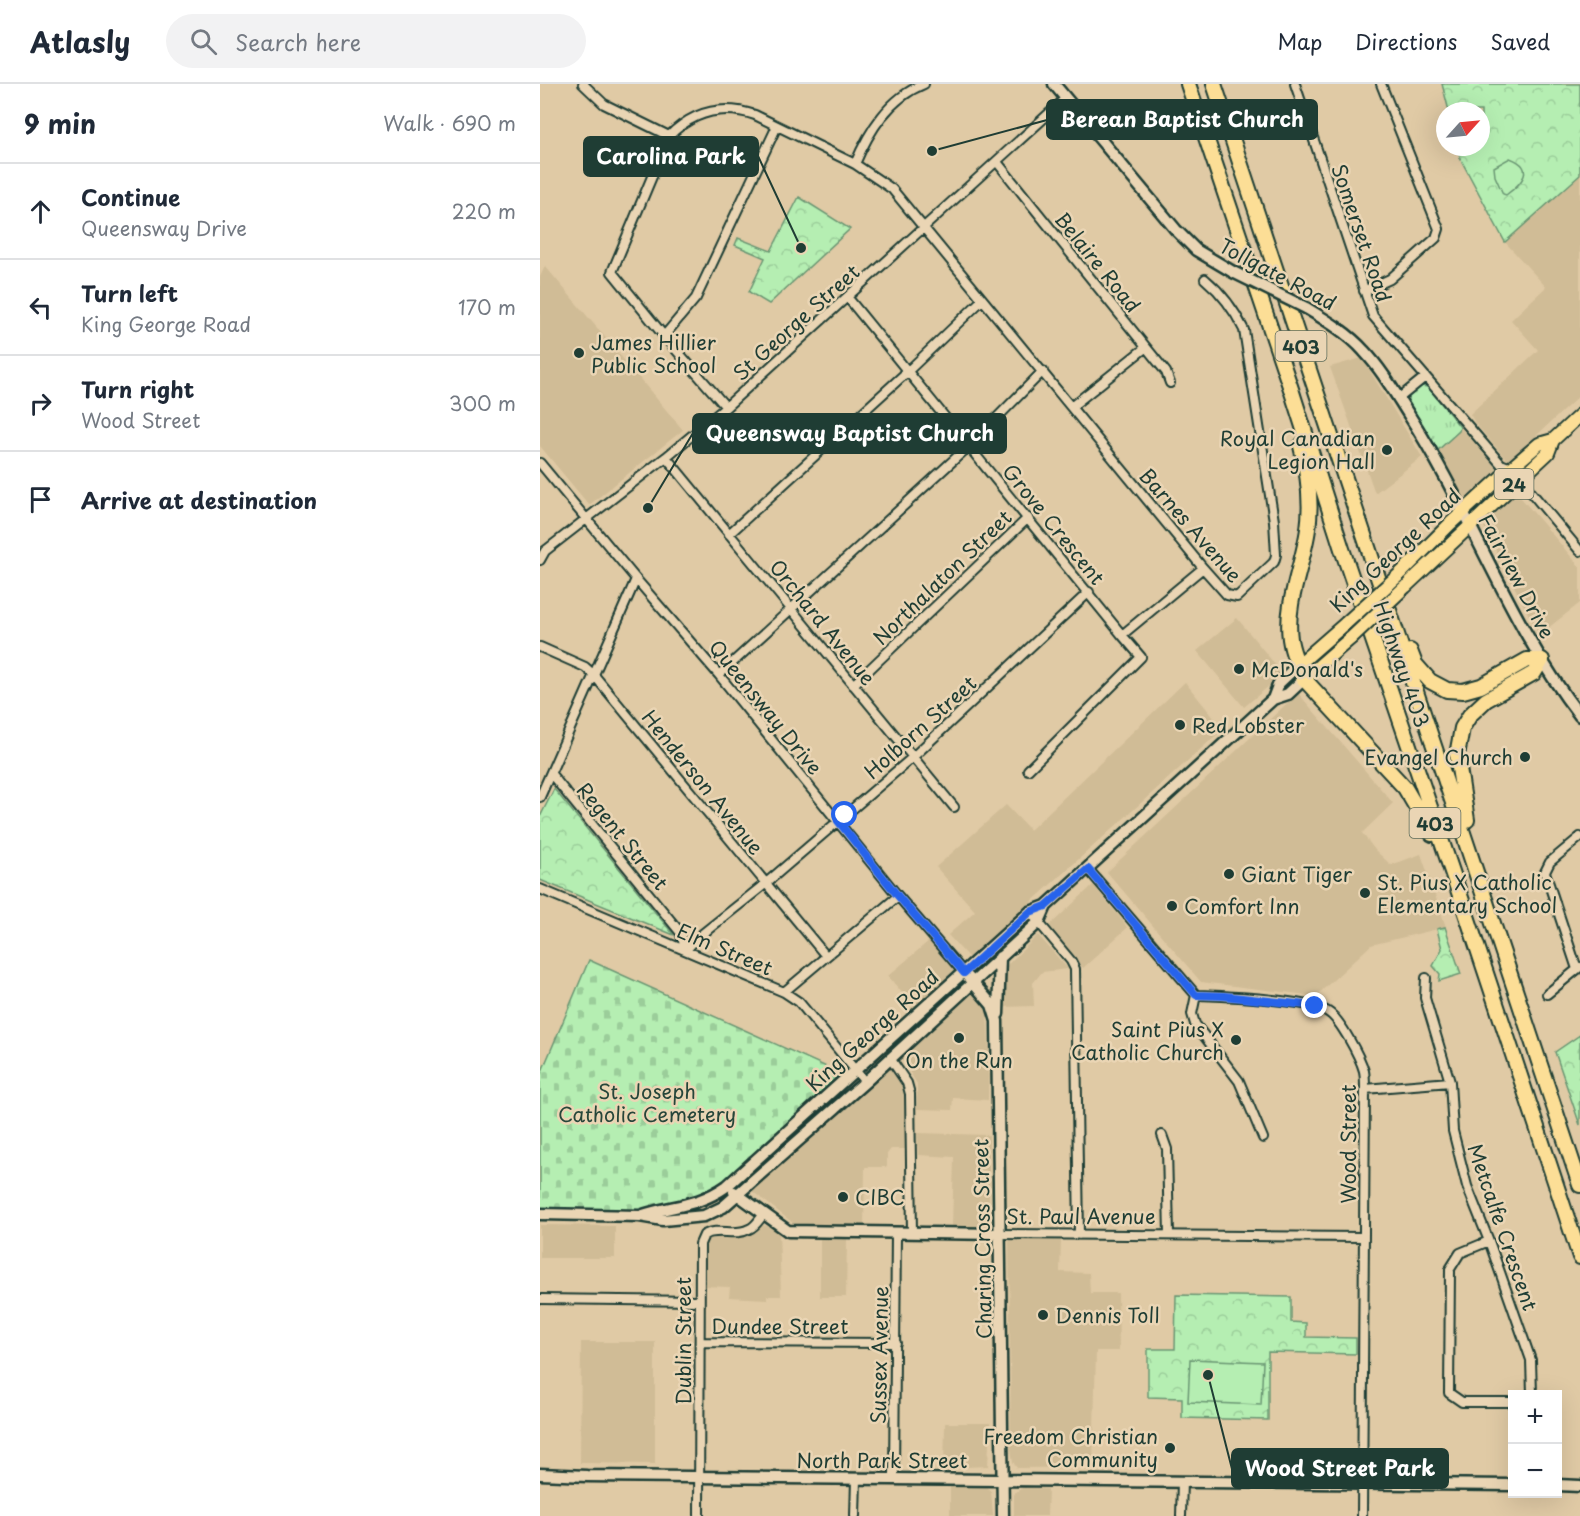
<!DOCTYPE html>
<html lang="en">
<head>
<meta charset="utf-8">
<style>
  body { margin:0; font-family:"Playpen Sans",sans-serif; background:#f2f2f3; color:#1f2937 }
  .controls { position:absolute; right:18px; bottom:18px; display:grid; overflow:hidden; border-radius:0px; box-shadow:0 6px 24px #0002 }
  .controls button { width:54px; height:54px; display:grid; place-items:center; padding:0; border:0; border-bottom:2px solid #e0e1e3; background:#fff; color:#1f2937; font:30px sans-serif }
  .compass { position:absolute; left:896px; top:18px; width:54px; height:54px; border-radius:50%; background:#fff; box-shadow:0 6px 24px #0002; rotate:63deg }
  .stop { position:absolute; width:18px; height:18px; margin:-14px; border:4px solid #2563eb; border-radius:50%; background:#fff }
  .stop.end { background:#2563eb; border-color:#fff; box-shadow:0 2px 6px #0008 }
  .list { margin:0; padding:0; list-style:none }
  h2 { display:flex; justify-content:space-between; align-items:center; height:78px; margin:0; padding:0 24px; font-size:26px }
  h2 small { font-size:20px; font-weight:400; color:#747a83 }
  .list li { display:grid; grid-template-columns:39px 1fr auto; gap:18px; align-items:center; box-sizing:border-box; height:96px; padding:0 24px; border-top:2px solid #e0e1e3 }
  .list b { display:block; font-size:22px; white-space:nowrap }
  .list p { margin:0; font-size:20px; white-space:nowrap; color:#747a83 }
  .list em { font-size:20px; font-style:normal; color:#747a83 }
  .icon { flex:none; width:33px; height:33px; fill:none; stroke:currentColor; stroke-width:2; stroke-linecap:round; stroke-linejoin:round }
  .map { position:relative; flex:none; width:1040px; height:1432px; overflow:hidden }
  header { display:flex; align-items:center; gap:36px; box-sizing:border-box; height:84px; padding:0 30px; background:#fff; border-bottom:2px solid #e0e1e3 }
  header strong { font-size:28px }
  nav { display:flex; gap:33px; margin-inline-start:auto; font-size:21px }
  .search { width:420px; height:54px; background:#f2f2f3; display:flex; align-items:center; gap:15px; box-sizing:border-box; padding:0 21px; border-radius:33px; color:#747a83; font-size:22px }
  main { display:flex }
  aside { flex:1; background:#fff }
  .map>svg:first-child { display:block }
  .built { fill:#d0bc96 }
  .grass { fill:url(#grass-tufts); stroke:#6a9673; stroke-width:1.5 }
  .cemetery { fill:url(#cemetery-stones); stroke:#6a9673; stroke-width:1.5 }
  .park { fill:url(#park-crowns); stroke:#6a9673; stroke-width:1.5 }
  .pitch { fill:#b5eeb2; stroke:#6a9673; stroke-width:1.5 }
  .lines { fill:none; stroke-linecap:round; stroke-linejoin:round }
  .street-casing { stroke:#1f3d34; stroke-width:12 }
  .secondary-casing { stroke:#1f3d34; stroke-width:15 }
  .primary-casing { stroke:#1f3d34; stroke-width:16 }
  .highway-casing { stroke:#1f3d34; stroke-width:18 }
  .street { stroke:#ead5b4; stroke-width:8 }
  .secondary { stroke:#ead5b4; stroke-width:10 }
  .primary { stroke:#fcde96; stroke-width:12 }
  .highway { stroke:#fcde96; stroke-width:14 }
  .secondary-bridge-casing { stroke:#1f3d34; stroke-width:15; stroke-linecap:butt }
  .primary-bridge-casing { stroke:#1f3d34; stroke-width:16; stroke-linecap:butt }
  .secondary-bridge { stroke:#ead5b4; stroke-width:10 }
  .primary-bridge { stroke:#fcde96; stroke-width:12 }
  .route { stroke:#2563eb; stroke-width:8 }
  .poi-dot { fill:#1f3d34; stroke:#ead5b4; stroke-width:2 }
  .labels { text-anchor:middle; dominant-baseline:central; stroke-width:5; stroke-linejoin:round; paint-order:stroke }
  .shield { fill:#ead5b4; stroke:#5c6b5a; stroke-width:1.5 }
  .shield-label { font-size:18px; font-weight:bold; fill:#1f3d34 }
  .street-label { font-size:20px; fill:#1f3d34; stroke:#ead5b4 }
  .poi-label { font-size:20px; fill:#1f3d34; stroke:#ead5b4; text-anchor:start }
  .park-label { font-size:20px; fill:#26463a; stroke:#ead5b4 }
  .leader { fill:none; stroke:#1f3d34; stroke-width:2 }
  .callout-dot { fill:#1f3d34; stroke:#ead5b4; stroke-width:2 }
  .callout { fill:#1f3d34; stroke:#1f3d34; stroke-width:2 }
  .callout-label { font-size:21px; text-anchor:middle; font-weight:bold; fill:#fff }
</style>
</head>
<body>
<header>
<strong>Atlasly</strong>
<div class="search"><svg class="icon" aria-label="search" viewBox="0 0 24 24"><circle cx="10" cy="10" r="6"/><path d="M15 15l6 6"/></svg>Search here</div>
<nav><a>Map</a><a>Directions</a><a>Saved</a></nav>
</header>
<main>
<aside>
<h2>9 min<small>Walk · 690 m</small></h2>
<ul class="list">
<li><svg class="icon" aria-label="ahead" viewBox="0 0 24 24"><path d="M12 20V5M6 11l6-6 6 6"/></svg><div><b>Continue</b><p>Queensway Drive</p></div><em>220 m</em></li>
<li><svg class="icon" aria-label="left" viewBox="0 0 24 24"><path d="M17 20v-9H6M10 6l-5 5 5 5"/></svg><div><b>Turn left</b><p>King George Road</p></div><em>170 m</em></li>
<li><svg class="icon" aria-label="right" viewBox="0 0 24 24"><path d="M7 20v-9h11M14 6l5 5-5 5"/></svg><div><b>Turn right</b><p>Wood Street</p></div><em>300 m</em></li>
<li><svg class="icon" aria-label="arrive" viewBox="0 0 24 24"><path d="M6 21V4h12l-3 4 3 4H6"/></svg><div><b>Arrive at destination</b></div></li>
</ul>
</aside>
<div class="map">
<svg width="1040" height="1432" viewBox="0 0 1040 1432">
  <defs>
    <pattern id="grass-tufts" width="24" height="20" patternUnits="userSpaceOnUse" patternTransform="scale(1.5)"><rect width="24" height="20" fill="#b5eeb2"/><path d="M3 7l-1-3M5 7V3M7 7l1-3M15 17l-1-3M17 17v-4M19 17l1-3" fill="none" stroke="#9bcd9a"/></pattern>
    <pattern id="cemetery-stones" width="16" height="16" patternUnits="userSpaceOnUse" patternTransform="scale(1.5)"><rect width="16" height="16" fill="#b5eeb2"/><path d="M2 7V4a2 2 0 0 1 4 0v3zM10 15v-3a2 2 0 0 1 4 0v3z" fill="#9bcd9a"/></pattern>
    <pattern id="park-crowns" width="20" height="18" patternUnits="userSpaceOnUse" patternTransform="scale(1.5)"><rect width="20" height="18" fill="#b5eeb2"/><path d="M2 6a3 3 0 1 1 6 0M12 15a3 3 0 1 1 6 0" fill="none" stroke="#9bcd9a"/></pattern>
  </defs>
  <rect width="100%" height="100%" fill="#e0caa5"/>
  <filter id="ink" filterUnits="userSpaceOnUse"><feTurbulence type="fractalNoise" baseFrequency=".0167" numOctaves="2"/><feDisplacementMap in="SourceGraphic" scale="12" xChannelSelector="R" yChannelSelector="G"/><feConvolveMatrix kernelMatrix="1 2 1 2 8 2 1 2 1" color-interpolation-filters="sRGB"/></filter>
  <g filter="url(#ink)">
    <path class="built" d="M1040,91V311L970,376L966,375L935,339L930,330L998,266L971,236L1006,203L965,158Z
      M5,182L143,346L49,421L0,362V193Z
      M822,274L882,373L835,409L790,283Z
      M920,343L958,386L929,415L921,410L896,364L898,365L919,347Z
      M976,408L1040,483V519L999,551L944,443Z
      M697,534L743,590L704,623L657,567Z
      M645,598L683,645L429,874L408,851L435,827L396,783L466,721L490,746Z
      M758,609L853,719L822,749L835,766L851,781L881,770L906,843L831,861L776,912L661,898L567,788Z
      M553,801L584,838L587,844L543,884L509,842Z
      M498,851L528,885L502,888L493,899L494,922L464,923V884Z
      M390,856L416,886L374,923L348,892Z
      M433,909L447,927L449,966L448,1016L413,1014L412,1026L377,1025V1000L361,974Z
      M352,981L366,1002L367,1065H351L347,1070V1083H325L324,1144L262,1142L253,1139L212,1107Z
      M377,1049L449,1051V1143L412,1142L414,1073L378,1071Z
      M220,1140L239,1146L241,1212H227V1215L189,1213L190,1203L162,1202L163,1159L170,1153L209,1151Z
      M0,1141L75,1142V1174H0Z
      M280,1154L307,1155L306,1213H280Z
      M469,1156H521L520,1188L549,1189L550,1209H578L579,1267H556L553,1383L477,1384L473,1378L471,1365Z
      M41,1258H115V1380L40,1379Z
      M405,1339H450L448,1382L404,1384Z
      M410,1401L446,1402L451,1407L453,1432H410Z
      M484,1403L508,1405L507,1432H474V1409Z"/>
    <path class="grass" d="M881,302L888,303L920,343L919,347L898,366L869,319V311Z"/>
    <path class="cemetery" d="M49,876L300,989L204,1087L158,1117L97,1129L0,1126V992Z"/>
    <path class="park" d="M902,0H1040V91L965,158L920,74L918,63H941V27H909Z
      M259,113L310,145L229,220L209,208L225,174L195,161L198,154L231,167Z
      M14,705L134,851L0,796V733Z
      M905,843L921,890L899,897L900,890L893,882L902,865L897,845Z
      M1040,951V1041L1015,968Z
      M636,1211L751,1213V1238L766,1239V1253L816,1254V1270L728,1268V1336L642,1334V1314L608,1313V1265H635Z"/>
    <path class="pitch" d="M970,74C997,84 981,100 966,111L963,110L955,92L954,83Z
      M650,1275L723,1278L721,1321L648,1318Z"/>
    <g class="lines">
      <g class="street-casing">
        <path id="street" d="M43,0L64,20L129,52
          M755,0L833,232L961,380L971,384L1040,467
          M457,78L626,288L630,299
          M315,80C329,47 349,14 384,0
          M824,207L850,195L896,154L899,145L841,0
          M308,214L582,551L663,484
          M124,252L156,214L237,42
          M858,315L885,293
          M186,323L124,252L72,188L129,52C154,27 182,20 215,31L315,80L352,105L663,484L687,511L697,513L734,478L736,471L734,437L704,246C694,225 683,210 665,195
          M531,323L605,264
          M126,373L414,723
          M0,379L96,495L179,591L358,812L424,889
          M189,450L368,287L442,216
          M0,476L5,467L126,373L186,323L526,14
          M0,563L45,583L54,591L286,872
          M179,591L429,362L503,287
          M313,601L488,434
          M488,686L601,573L582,551
          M11,690L140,848L146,866L156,855L225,800L373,673L549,508
          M0,713L96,495
          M548,785L656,911C682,912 769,915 788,928C800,935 820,973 824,987C825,992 825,999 825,1005L822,1432
          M0,805L244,908L259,918L325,998
          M490,828L531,877L535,885L539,1151
          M1037,885L1005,788L1010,778L1040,753
          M886,894L885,914L910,998L913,1047L927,1102L949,1157L991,1276L992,1310
          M244,908L358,812
          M1007,910L1040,883
          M656,911L652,930L655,940L699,997L723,1054
          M350,974L367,999L370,1010L372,1148
          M825,1005L910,998
          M622,1051L627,1065L629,1151
          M460,1150L824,1153
          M949,1157L920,1169L910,1185L909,1309L922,1318H972
          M0,1215L159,1217
          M160,1258L356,1259
          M354,1394L356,1149
          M159,1432L160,1160L164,1151C178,1143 195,1153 209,1145C215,1143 219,1136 223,1131
          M315,1432L316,1395
          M641,1432L642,1397"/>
      </g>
      <g class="secondary-casing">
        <path id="secondary" d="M514,0L636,146L656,166L693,188
          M766,224C786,236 808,249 824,267C842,286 855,309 869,331C931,428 969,540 1040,632
          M733,615L739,599L758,581
          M428,893L452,921L457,937L463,1432
          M458,930L460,873
          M194,1108L248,1147L460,1150
          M0,1130L100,1132L123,1136L164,1132L183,1123L325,998L499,838L506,822
          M100,1132C133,1121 157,1123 187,1102L490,828L506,822L733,615L748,610L764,595
          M0,1390L47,1392L972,1401
          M1017,1401L1040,1402"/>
      </g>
      <g class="primary-casing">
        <path id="primary" d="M861,489L911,439L971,384L999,360L1013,356
          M865,503L1008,369L1013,356L1040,331
          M758,581L806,539
          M764,595L811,554"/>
      </g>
      <g class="highway-casing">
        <path id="highway" d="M648,0L751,305L802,465L923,820L1040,1173
          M674,0L1040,1101
          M761,362C768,389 772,418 768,445C763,481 745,519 750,555C752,569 758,582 764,595L865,704L892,750
          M870,567L875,580L890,597L907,606L923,607L941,602L987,576H1002
          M927,736L917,671L922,644L930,631L946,616L994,589L1002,576"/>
      </g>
      <use href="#street" class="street"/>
      <use href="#secondary" class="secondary"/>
      <use href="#primary" class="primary"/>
      <use href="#highway" class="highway"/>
      <g class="secondary-bridge-casing">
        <path id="secondary-bridge" d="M693,188L766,224"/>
      </g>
      <g class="primary-bridge-casing">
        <path id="primary-bridge" d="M806,539L861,489
          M811,554L865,503"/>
      </g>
      <use href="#secondary-bridge" class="secondary-bridge"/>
      <use href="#primary-bridge" class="primary-bridge"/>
    </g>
  </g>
  <g class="lines" filter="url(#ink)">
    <path class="route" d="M305,731L298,737L358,812L424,889L490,828L506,822L548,785L656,911L684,912L775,922"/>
  </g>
  <g class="poi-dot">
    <circle cx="39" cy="269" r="6"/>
    <circle cx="847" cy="366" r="6"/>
    <circle cx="699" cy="585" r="6"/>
    <circle cx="640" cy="641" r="6"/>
    <circle cx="985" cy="673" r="6"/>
    <circle cx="689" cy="790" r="6"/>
    <circle cx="825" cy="809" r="6"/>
    <circle cx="632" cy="822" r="6"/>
    <circle cx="419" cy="954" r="6"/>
    <circle cx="696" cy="956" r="6"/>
    <circle cx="303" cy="1113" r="6"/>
    <circle cx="503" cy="1231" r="6"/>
    <circle cx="630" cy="1364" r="6"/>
  </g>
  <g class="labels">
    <g class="shield">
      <rect x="735.5" y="247" width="51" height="30" rx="4.5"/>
      <rect x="954.5" y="385" width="39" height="30" rx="4.5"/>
      <rect x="869.5" y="724" width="51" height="30" rx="4.5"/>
    </g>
    <g class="shield-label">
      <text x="761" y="262">403</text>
      <text x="974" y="400">24</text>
      <text x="895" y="739">403</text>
    </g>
    <g class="street-label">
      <text transform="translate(822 149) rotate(71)">Somerset Road</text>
      <text transform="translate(558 178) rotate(51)">Belaire Road</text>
      <text transform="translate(738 190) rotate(28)">Tollgate Road</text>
      <text transform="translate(256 238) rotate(-42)">St George Street</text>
      <text transform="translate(514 440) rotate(51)">Grove Crescent</text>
      <text transform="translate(651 441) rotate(49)">Barnes Avenue</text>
      <text transform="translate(855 466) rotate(-43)">King George Road</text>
      <text transform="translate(977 492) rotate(62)">Fairview Drive</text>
      <text transform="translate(402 493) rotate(-44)">Northalaton Street</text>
      <text transform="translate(283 538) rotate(51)">Orchard Avenue</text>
      <text transform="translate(862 580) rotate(71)">Highway 403</text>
      <text transform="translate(226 623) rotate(51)">Queensway Drive</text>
      <text transform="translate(380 643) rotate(-42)">Holborn Street</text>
      <text transform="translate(163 698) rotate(51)">Henderson Avenue</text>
      <text transform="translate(83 752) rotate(51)">Regent Street</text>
      <text transform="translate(185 865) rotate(23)">Elm Street</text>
      <text transform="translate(332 946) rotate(-42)">King George Road</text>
      <text transform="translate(808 1060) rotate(-90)">Wood Street</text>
      <text x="541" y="1132">St. Paul Avenue</text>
      <text transform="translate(963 1143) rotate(71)">Metcalfe Crescent</text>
      <text transform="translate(442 1155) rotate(-91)">Charing Cross Street</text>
      <text x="240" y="1242">Dundee Street</text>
      <text transform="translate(143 1257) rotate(-90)">Dublin Street</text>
      <text transform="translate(339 1271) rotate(-89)">Sussex Avenue</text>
      <text x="342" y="1376">North Park Street</text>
    </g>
    <g class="poi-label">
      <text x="51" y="258">James Hillier<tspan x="51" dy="23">Public School</tspan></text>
      <text x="835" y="354" text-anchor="end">Royal Canadian<tspan x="835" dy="23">Legion Hall</tspan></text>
      <text x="711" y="585">McDonald's</text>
      <text x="652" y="641">Red Lobster</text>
      <text x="973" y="673" text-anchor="end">Evangel Church</text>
      <text x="701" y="790">Giant Tiger</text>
      <text x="837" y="798">St. Pius X Catholic<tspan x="837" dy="23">Elementary School</tspan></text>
      <text x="644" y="822">Comfort Inn</text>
      <text x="684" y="945" text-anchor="end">Saint Pius X<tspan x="684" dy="23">Catholic Church</tspan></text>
      <text x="419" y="976" text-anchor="middle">On the Run</text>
      <text x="315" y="1113">CIBC</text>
      <text x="515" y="1231">Dennis Toll</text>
      <text x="618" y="1352" text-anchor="end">Freedom Christian<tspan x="618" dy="23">Community</tspan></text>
    </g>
    <g class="park-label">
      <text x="107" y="1007">St. Joseph<tspan x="107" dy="23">Catholic Cemetery</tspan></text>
    </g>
  </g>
  <path class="leader" d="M392 67L507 36M261 164L218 72M108 424L153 349M668 1291L692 1385"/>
  <g class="callout-dot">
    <circle cx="392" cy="67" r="6"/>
    <circle cx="261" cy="164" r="6"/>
    <circle cx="108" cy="424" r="6"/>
    <circle cx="668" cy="1291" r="6"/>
  </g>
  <g class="callout">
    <rect x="507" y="16" width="270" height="39" rx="6"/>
    <rect x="44" y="53" width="174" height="39" rx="6"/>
    <rect x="153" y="330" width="313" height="39" rx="6"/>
    <rect x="692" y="1365" width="216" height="39" rx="6"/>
  </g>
  <g class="callout-label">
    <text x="642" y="43">Berean Baptist Church</text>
    <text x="131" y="80">Carolina Park</text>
    <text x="310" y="357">Queensway Baptist Church</text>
    <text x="800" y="1392">Wood Street Park</text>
  </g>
</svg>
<div class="controls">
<button>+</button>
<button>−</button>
</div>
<svg class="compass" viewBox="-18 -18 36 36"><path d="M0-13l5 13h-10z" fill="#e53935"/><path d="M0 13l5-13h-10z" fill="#747a83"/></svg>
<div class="stop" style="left:305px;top:731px"></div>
<div class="stop end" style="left:775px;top:922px"></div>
</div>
</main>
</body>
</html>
